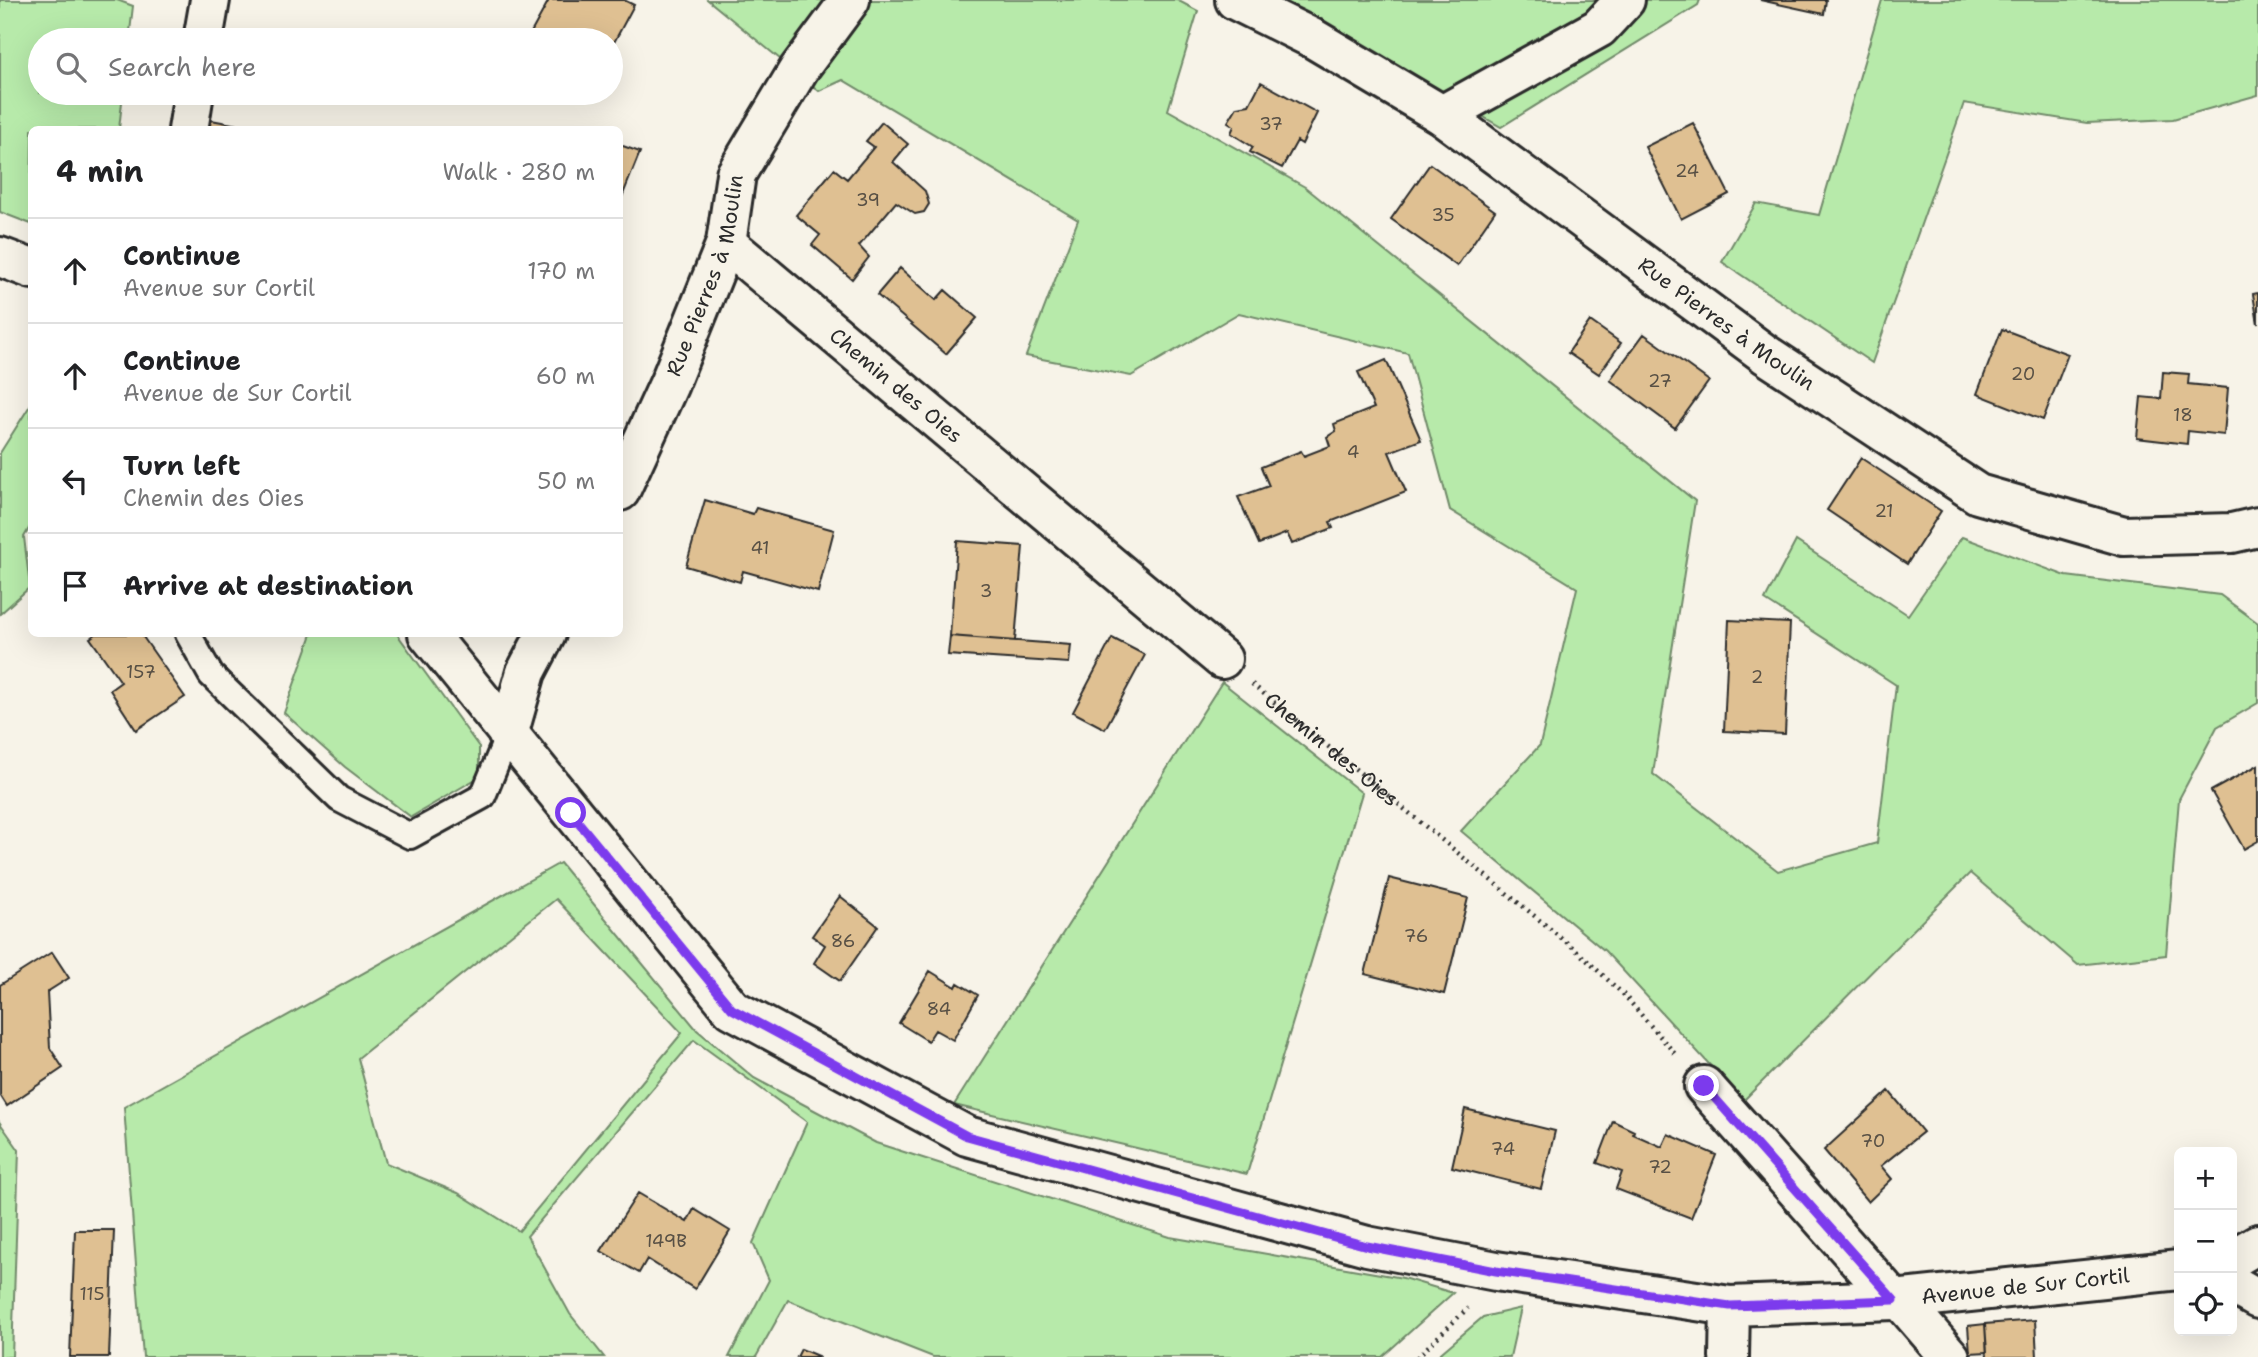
<!DOCTYPE html>
<html lang="en">
<head>
<meta charset="utf-8">
<style>
  body { margin:0; font-family:"Shantell Sans",sans-serif; background:#f2f2f2; color:#202124 }
  .controls { position:absolute; right:21px; bottom:21px; display:grid; overflow:hidden; border-radius:10px; box-shadow:0 7px 28px #0002 }
  .controls button { width:63px; height:63px; display:grid; place-items:center; padding:0; border:0; border-bottom:2px solid #e0e0e0; background:#fff; color:#202124; font:35px sans-serif }
  .stop { position:absolute; width:21px; height:21px; margin:-16px; border:5px solid #7c3aed; border-radius:50%; background:#fff }
  .stop.end { background:#7c3aed; border-color:#fff; box-shadow:0 2px 7px #0008 }
  .list { margin:0; padding:0; list-style:none }
  h2 { display:flex; justify-content:space-between; align-items:center; height:91px; margin:0; padding:0 28px; font-size:30px }
  h2 small { font-size:23px; font-weight:400; color:#757577 }
  .list li { display:grid; grid-template-columns:46px 1fr auto; gap:21px; align-items:center; box-sizing:border-box; height:105px; padding:0 28px; border-top:2px solid #e0e0e0 }
  .list b { display:block; font-size:26px; white-space:nowrap }
  .list p { margin:0; font-size:23px; white-space:nowrap; color:#757577 }
  .list em { font-size:23px; font-style:normal; color:#757577 }
  .icon { flex:none; width:38px; height:38px; fill:none; stroke:currentColor; stroke-width:2; stroke-linecap:round; stroke-linejoin:round }
  .map { position:relative; flex:none; width:2258px; height:1357px; overflow:hidden }
  .search { position:absolute; background:#fff; box-shadow:0 7px 28px #0002; left:28px; top:28px; width:595px; height:77px; display:flex; align-items:center; gap:18px; box-sizing:border-box; padding:0 24px; border-radius:38px; color:#757577; font-size:26px }
  .panel { position:absolute; background:#fff; box-shadow:0 7px 28px #0002; left:28px; top:126px; width:595px; height:511px; border-radius:10px }
  .map>svg:first-child { display:block }
  .green { fill:#b7eaaa; stroke:#718a6a; stroke-width:2; fill-rule:evenodd }
  .building { fill:#dfc092; stroke:#2b2b2b; stroke-width:2 }
  .lines { fill:none; stroke-linecap:round; stroke-linejoin:round }
  .lane-casing { stroke:#2b2b2b; stroke-width:30 }
  .street-casing { stroke:#2b2b2b; stroke-width:44 }
  .secondary-casing { stroke:#2b2b2b; stroke-width:44 }
  .highway-casing { stroke:#2b2b2b; stroke-width:44 }
  .path { stroke:#2b2b2b; stroke-width:4.5; stroke-dasharray:2 5; stroke-linecap:butt }
  .lane { stroke:#f7f3e8; stroke-width:24 }
  .street { stroke:#f7f3e8; stroke-width:38 }
  .secondary { stroke:#f7f3e8; stroke-width:38 }
  .highway { stroke:#f7f3e8; stroke-width:38 }
  .route { stroke:#7c3aed; stroke-width:9 }
  .labels { text-anchor:middle; dominant-baseline:central; stroke-width:5; stroke-linejoin:round; paint-order:stroke }
  .number-label { font-size:18px; fill:#585045 }
  .street-label { font-size:21px; fill:#2b2b2b; stroke:#f7f3e8 }
</style>
</head>
<body>
<div class="map">
<svg width="2258" height="1357" viewBox="0 0 2258 1357">
  <rect width="100%" height="100%" fill="#f7f3e8"/>
  <filter id="ink" filterUnits="userSpaceOnUse"><feTurbulence type="fractalNoise" baseFrequency=".0143" numOctaves="2"/><feDisplacementMap in="SourceGraphic" scale="14" xChannelSelector="R" yChannelSelector="G"/><feConvolveMatrix kernelMatrix="1 2 1 2 8 2 1 2 1" color-interpolation-filters="sRGB"/></filter>
  <g filter="url(#ink)">
    <path class="green" d="M0,0H117L133,6L129,40H40V93H123L119,129L32,130L31,224L0,212Z
      M708,0H1177L1198,11L1168,110L1305,187L1695,501L1653,774L1778,871L1877,843L1896,685L1765,600L1796,541L1908,615L1962,537L2066,576L2220,595L2258,623V703L2217,727L2179,799L2166,955L2078,965L1970,873L1743,1101L1605,951L1461,831L1540,745L1577,588L1450,510L1408,353L1239,313L1131,376L1026,356L1078,220L843,80L819,91Z
      M1283,0H1700L1698,5L1501,127Z
      M1882,0H2258V95L2173,119L2087,123L1964,103L1872,363L1722,262L1756,203L1819,215Z
      M31,404V525L24,537L30,587L0,614V453Z
      M312,634H397L479,747V777L411,817L345,767L284,713Z
      M1222,682L1362,793L1247,1174L954,1105Z
      M560,863L697,1030L754,1078L876,1143L1170,1237L1403,1278L1453,1293L1382,1357H933L788,1300L756,1357H729L769,1280L753,1243L807,1122L694,1040L527,1236L570,1314L604,1357H143L124,1107ZM556,899L682,1033L519,1231L458,1193L386,1163L358,1058Z
      M0,1123L19,1150L12,1357H0Z
      M1521,1308L1510,1357H1436L1483,1317Z"/>
    <path class="building" d="M549,0H624L634,5L611,48V40H527Z
      M1760,0H1826L1824,14Z
      M1261,82L1317,113L1302,144L1297,141L1282,168L1250,152L1253,147L1231,133L1234,126L1228,122L1237,107L1249,105Z
      M206,119L259,129L204,130Z
      M882,122L908,144L893,162L925,191L929,204L924,212L915,214L896,202L859,246L869,257L852,279L812,245L820,235L796,215L834,169L847,179L874,147L866,141Z
      M1693,123L1729,194L1681,219L1645,147Z
      M620,145L640,152L620,202Z
      M1430,164L1495,211L1457,266L1391,219Z
      M900,268L936,300L945,290L977,318L946,354L877,295Z
      M2258,293V324L2253,294Z
      M1590,321L1621,343L1599,374L1568,353Z
      M2002,329L2068,354L2043,420L1977,394Z
      M1644,334L1709,381L1675,428L1610,380Z
      M1386,360L1421,440L1389,452L1406,492L1330,522L1333,528L1292,544L1287,533L1259,544L1238,497L1269,486L1261,467L1301,451L1304,456L1330,446L1327,437L1336,431L1334,424L1374,408L1358,372Z
      M2163,372L2189,374L2188,384L2228,388L2224,435L2188,431L2187,444L2137,438L2141,397L2161,399Z
      M1861,458L1941,511L1907,564L1827,510Z
      M705,500L753,514L756,508L834,530L818,592L743,571L740,582L686,566Z
      M957,541L1023,546L1015,641L950,636Z
      M1729,620L1790,623L1785,734L1724,731Z
      M96,634H149L143,637L185,697L136,730L110,690L121,682L90,638Z
      M950,636L1071,645L1069,663L948,655Z
      M1112,638L1145,655L1105,729L1073,712Z
      M2258,765V841L2244,849L2211,791Z
      M1389,878L1468,898L1444,994L1365,974Z
      M840,896L878,926L840,981L814,963L825,945L812,936Z
      M52,952L69,978L47,992L50,1048L63,1068L7,1106L0,1095V985Z
      M930,971L956,987L958,983L978,995L953,1040L935,1030L928,1041L899,1023Z
      M1889,1091L1923,1132L1881,1166L1892,1179L1868,1202L1824,1150Z
      M1465,1109L1555,1131L1541,1189L1452,1167Z
      M1613,1121L1634,1131L1633,1134L1662,1147L1668,1134L1716,1155L1691,1218L1616,1189L1622,1172L1597,1163Z
      M638,1193L687,1222L694,1209L730,1231L695,1289L647,1259L639,1273L601,1251Z
      M75,1230H114L109,1357H70Z
      M2035,1320L2037,1357H1987L1985,1324Z
      M1985,1324L1987,1352L1970,1353L1968,1326Z
      M801,1349L820,1357H797Z"/>
    <g class="lines">
      <g class="lane-casing">
        <path id="lane" d="M188,634L211,675L339,799L410,836L483,796L508,735"/>
      </g>
      <g class="street-casing">
        <g id="street">
          <path id="s2" d="M1235,0L1314,39L1442,115L1765,354L1978,494L2124,536L2232,533L2258,527"/>
          <path d="M203,40L210,0"/>
          <path d="M1442,115L1599,28L1625,0"/>
          <path d="M188,130L194,93"/>
          <path id="s3" d="M726,243L1222,659"/>
          <path id="s4" d="M620,491L669,384L726,243L736,174L799,69L850,0"/>
          <path d="M508,735L526,672L546,634"/>
          <path d="M1704,1086L1894,1300"/>
          <path d="M1900,1299L1950,1357"/>
          <path d="M1729,1357L1730,1306"/>
        </g>
      </g>
      <g class="secondary-casing">
        <g id="secondary">
          <path d="M0,257L32,269"/>
          <path id="s5" d="M428,634L732,1009L967,1136L1367,1246L1496,1271L1730,1306L1894,1300L2179,1270"/>
        </g>
      </g>
      <g class="highway-casing">
        <path id="highway" d="M2232,1259L2258,1244
          M2232,1284L2258,1299"/>
      </g>
      <g class="path">
        <path id="s1" d="M1252,684L1576,950L1624,995L1677,1056"/>
        <path d="M1417,1357L1468,1308"/>
      </g>
      <use href="#lane" class="lane"/>
      <use href="#street" class="street"/>
      <use href="#secondary" class="secondary"/>
      <use href="#highway" class="highway"/>
    </g>
  </g>
  <g class="lines" filter="url(#ink)">
    <path class="route" d="M571,813L732,1009L967,1136L1367,1246L1496,1271L1730,1306L1894,1300L1704,1086"/>
  </g>
  <g class="labels">
    <g class="number-label">
      <text x="1271" y="124">37</text>
      <text x="1687" y="171">24</text>
      <text x="868" y="200">39</text>
      <text x="1443" y="215">35</text>
      <text x="2023" y="374">20</text>
      <text x="1660" y="381">27</text>
      <text x="2183" y="415">18</text>
      <text x="1353" y="452">4</text>
      <text x="1884" y="511">21</text>
      <text x="760" y="548">41</text>
      <text x="986" y="591">3</text>
      <text x="141" y="672">157</text>
      <text x="1757" y="677">2</text>
      <text x="1416" y="936">76</text>
      <text x="843" y="941">86</text>
      <text x="939" y="1009">84</text>
      <text x="1873" y="1141">70</text>
      <text x="1503" y="1149">74</text>
      <text x="1660" y="1167">72</text>
      <text x="666" y="1241">149B</text>
      <text x="92" y="1294">115</text>
    </g>
    <g class="street-label">
      <text stroke="none"><textPath href="#s4" startOffset="233">Rue Pierres à Moulin</textPath></text>
      <text stroke="none"><textPath href="#s2" startOffset="590">Rue Pierres à Moulin</textPath></text>
      <text stroke="none"><textPath href="#s3" startOffset="222">Chemin des Oies</textPath></text>
      <text stroke="none"><textPath href="#s1" startOffset="103">Chemin des Oies</textPath></text>
      <text stroke="none"><textPath href="#s5" startOffset="1829">Avenue de Sur Cortil</textPath></text>
    </g>
  </g>
</svg>
<div class="controls">
<button>+</button>
<button>−</button>
<button><svg class="icon" aria-label="locate" viewBox="0 0 24 24"><circle cx="12" cy="12" r="6"/><path d="M12 2v4M12 18v4M2 12h4M18 12h4"/></svg></button>
</div>
<div class="stop" style="left:571px;top:813px"></div>
<div class="stop end" style="left:1704px;top:1086px"></div>
<div class="search"><svg class="icon" aria-label="search" viewBox="0 0 24 24"><circle cx="10" cy="10" r="6"/><path d="M15 15l6 6"/></svg>Search here</div>
<section class="panel">
<h2>4 min<small>Walk · 280 m</small></h2>
<ul class="list">
<li><svg class="icon" aria-label="ahead" viewBox="0 0 24 24"><path d="M12 20V5M6 11l6-6 6 6"/></svg><div><b>Continue</b><p>Avenue sur Cortil</p></div><em>170 m</em></li>
<li><svg class="icon" aria-label="ahead" viewBox="0 0 24 24"><path d="M12 20V5M6 11l6-6 6 6"/></svg><div><b>Continue</b><p>Avenue de Sur Cortil</p></div><em>60 m</em></li>
<li><svg class="icon" aria-label="left" viewBox="0 0 24 24"><path d="M17 20v-9H6M10 6l-5 5 5 5"/></svg><div><b>Turn left</b><p>Chemin des Oies</p></div><em>50 m</em></li>
<li><svg class="icon" aria-label="arrive" viewBox="0 0 24 24"><path d="M6 21V4h12l-3 4 3 4H6"/></svg><div><b>Arrive at destination</b></div></li>
</ul>
</section>
</div>
</body>
</html>
